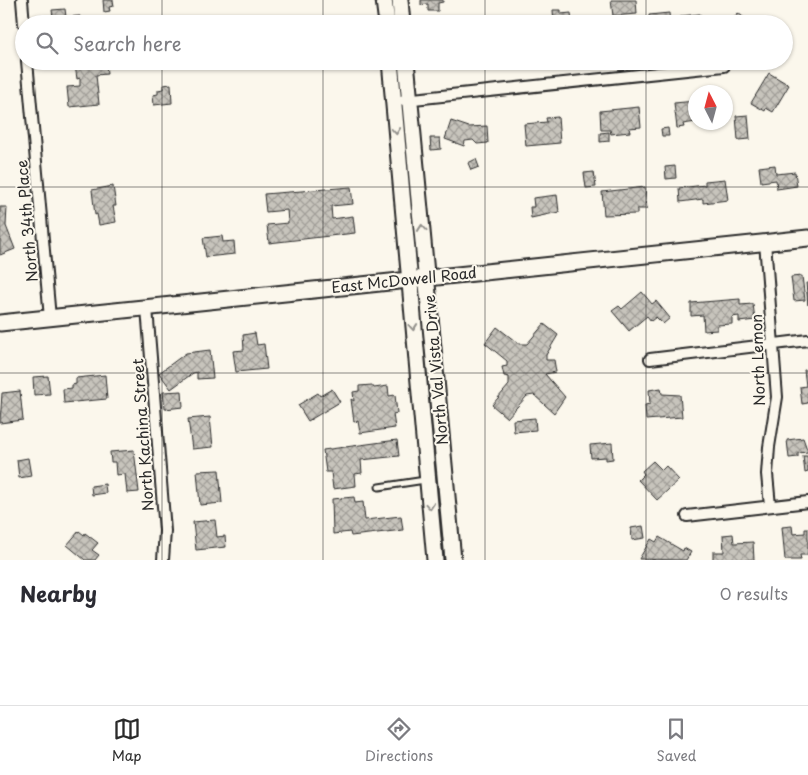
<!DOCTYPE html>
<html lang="en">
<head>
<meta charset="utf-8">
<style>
  body { margin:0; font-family:"Playpen Sans",sans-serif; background:#f2f2f3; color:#2b2b33 }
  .compass { position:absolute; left:688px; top:85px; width:45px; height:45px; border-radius:50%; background:#fff; box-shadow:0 1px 4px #0004; rotate:354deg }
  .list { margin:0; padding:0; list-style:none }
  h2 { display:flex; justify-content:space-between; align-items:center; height:65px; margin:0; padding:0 20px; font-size:21px }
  h2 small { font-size:16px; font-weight:400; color:#7c7c81 }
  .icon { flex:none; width:28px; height:28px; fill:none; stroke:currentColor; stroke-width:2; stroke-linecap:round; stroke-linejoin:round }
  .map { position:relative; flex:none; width:808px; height:560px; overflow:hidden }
  .search { position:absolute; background:#fff; box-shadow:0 1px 4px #0004; left:15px; right:15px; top:15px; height:55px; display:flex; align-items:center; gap:12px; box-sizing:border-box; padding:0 18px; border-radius:28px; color:#7c7c81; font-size:19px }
  .sheet { height:145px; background:#fff }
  nav { display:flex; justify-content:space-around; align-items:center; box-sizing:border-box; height:70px; border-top:1px solid #e1e1e2; background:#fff; font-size:14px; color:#7c7c81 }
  nav a { display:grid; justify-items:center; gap:2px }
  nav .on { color:#2b2b2b }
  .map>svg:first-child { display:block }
  .building { fill:url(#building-cross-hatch); stroke:#2b2b2b }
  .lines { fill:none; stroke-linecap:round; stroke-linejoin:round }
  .lane-casing { stroke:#2b2b2b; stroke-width:9 }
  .street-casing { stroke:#2b2b2b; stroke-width:14 }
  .secondary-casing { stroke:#2b2b2b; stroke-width:19 }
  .lane { stroke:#fbf7ec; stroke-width:5 }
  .street { stroke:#fbf7ec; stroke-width:10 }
  .secondary { stroke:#fbf7ec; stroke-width:15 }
  .oneway { stroke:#93918c }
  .grid { fill:none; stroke:#2b2b2b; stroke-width:1; stroke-opacity:0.55 }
  .labels { text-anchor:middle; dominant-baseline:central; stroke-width:4; stroke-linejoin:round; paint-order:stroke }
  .street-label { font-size:15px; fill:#2b2b2b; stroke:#fbf7ec }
</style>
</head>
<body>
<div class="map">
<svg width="808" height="560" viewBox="0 0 808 560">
  <defs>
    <pattern id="building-cross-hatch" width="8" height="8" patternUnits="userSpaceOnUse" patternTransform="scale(1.25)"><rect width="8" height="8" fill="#c7c4bc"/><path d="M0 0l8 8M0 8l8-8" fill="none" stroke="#a29f99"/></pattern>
  </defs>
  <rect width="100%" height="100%" fill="#fbf7ec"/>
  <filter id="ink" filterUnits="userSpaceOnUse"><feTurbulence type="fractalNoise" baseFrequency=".02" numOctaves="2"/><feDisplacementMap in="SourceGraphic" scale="10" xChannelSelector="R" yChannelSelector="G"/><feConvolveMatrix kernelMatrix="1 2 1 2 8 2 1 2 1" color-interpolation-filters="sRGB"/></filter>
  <g filter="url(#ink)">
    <path class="building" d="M103,0H113L114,6L109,7L110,11L104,12Z
      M421,0H443V2L438,3V11H428V4L421,5Z
      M611,0H636L637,14L613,16Z
      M65,9L66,17L80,16V23L54,24L52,10Z
      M553,10H561V14L571,13L572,24H554Z
      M669,13L670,24H650L649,15Z
      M738,13L752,24H729Z
      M700,14L701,18L713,17V24H676L675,21L682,20L681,16Z
      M612,19L613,23L618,24H592V21Z
      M443,61H478V62L443,66Z
      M106,62L107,74L96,75L99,104L69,107L67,87L80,86V78L77,79L75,65Z
      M769,73L789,85L773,112L766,108L765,111L751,103Z
      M171,84L172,103L154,105L153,95L158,94V90L163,89V85Z
      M696,101V122L683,124L684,127L677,128L674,103Z
      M639,107L641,127L629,128L630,132L611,134L610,130H601L600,111Z
      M748,115L750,139L738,140L736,116Z
      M558,117L560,143L526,146L524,124L547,122L546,118Z
      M451,121L469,127L487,126L488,143L477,144L473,140L465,141L464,146L445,139Z
      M668,128L669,136H662L661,129Z
      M609,132V141L600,142V133Z
      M430,138H440L441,149L431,150Z
      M476,159L479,167L471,170L468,163Z
      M775,165L776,174L795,172L797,186L777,189L776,180L761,182L759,167Z
      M675,166L676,178L666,179L665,167Z
      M594,172L596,187L586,188L584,173Z
      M725,179L728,200L703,203V199L680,202L679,188L705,185V181Z
      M113,186L116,206H113L116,222L99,225L97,214L95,215L92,190Z
      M351,187L353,204L331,206L332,219L353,216L355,233L269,243L267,225L288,223L287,210L266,212L264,194Z
      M645,187L647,209H637V214L604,215L602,192Z
      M557,195L559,212L531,218L530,207H534L533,198Z
      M0,207H7L6,226L15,249L0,255Z
      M222,236L223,242L234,241L235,254L206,257L203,238Z
      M802,276L805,300L794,301L791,277Z
      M806,283H808V305Z
      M642,292L652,304L656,301L670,318L663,324L656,317L651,321L647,316L629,331L612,311L619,306L622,309Z
      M740,299V305L753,304L755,320L739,322V316L732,317V324L717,325V330L704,331L703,315L691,316V303Z
      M544,324L558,335L546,355V360H554L556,372L545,374L565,397L554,413L534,395L527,396L507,418L492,405L509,385V377L504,376L502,367L507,366V361L485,343L497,327L519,344H527Z
      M255,333L257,345L264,344L267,369L236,372L233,351L244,350L243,335Z
      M210,350L213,378L197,379V372L193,373L171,389L159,373L186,353Z
      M804,370H808V403L802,404L800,387L806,386Z
      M105,375L107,399L64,403L63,389L72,388V385L76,384V378Z
      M48,376L50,394L34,395L33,377Z
      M372,385L374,388L388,386L389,396L395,395L397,413L393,414L395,428L360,433L358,421L354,422L351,399L354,401L353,392L359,391V386Z
      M661,388L662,394L680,395L682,417L646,420L645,405L650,404L649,390Z
      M332,389L340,402L308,421L298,405L318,393L320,396Z
      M20,391L23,420L0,423L2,393Z
      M182,391L183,407L165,409L163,392Z
      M210,417L213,447L192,449L188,419Z
      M535,418L536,430L514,432L513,420Z
      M803,438L808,452L798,453V457L789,458L787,440Z
      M397,440L399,456L361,460L362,473L355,474L356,486L333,489L331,472H326L323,450Z
      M612,443L613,459L606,460V457L591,458L590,445Z
      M134,450L139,492L127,493L125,474L116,475L115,462H111L110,452Z
      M803,456H808V472L805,473Z
      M28,458L31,476L19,478L17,460Z
      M653,461L662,470L666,466L679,480L657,500L638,480L644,474L642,471Z
      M219,470L222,503L200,505L197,471Z
      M105,484L106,493L92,495L91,486Z
      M354,497L355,503L363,502L365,520L401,516L403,530L351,536L350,532L333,534L332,499Z
      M215,520L217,537L225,536L226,547L196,550L193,522Z
      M643,526L645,538L632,540L631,528Z
      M792,526L793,534L805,533V529H808V555H800L801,560H785L782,527Z
      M79,531L84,535L85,533L98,543L92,550L99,555L95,560H85L67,545Z
      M733,534L734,543L753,542L754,560H713V552H724L723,535Z
      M659,537L683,551L684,548L691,552L686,560L639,559L651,539L656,542Z"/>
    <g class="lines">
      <g class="lane-casing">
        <path id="lane" d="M379,487L425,480"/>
      </g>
      <g class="street-casing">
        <path id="street" d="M22,0L24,24
          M27,61L50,318
          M404,100L724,66
          M765,242L777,397L769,447L767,474L770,506
          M147,308L165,531L163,560
          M650,359L808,340
          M687,516L808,502"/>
      </g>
      <g class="secondary-casing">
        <path id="secondary" d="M384,0L387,24
          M400,0L402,24
          M390,61L435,560
          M406,61L453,560
          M0,323L808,238"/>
      </g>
      <use href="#lane" class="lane"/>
      <use href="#street" class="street"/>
      <use href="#secondary" class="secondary"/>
    </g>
    <defs><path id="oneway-chevron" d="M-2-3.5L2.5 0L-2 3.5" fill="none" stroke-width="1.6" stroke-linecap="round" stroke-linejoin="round" transform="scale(1.25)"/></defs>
    <g class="oneway">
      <use href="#oneway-chevron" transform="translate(396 131) rotate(85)"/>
      <use href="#oneway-chevron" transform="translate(422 228) rotate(-95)"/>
      <use href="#oneway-chevron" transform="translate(413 327) rotate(85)"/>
      <use href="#oneway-chevron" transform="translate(430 506) rotate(85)"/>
    </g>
  </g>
  <path class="grid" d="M162,0V24M323,0V24M485,0V24M646,0V24M162,61V560M323,61V560M485,61V560M646,61V560M0,187H808M0,373H808"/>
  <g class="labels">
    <g class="street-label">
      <text transform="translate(26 221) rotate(-95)">North 34th Place</text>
      <text transform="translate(404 279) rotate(-6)">East McDowell Road</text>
      <text transform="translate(757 360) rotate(-92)">North Lemon</text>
      <text transform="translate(435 370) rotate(-95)">North Val Vista Drive</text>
      <text transform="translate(142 435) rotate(-94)">North Kachina Street</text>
    </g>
  </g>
</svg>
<svg class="compass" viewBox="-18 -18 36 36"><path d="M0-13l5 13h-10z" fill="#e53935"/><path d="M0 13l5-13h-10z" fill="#7c7c81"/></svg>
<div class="search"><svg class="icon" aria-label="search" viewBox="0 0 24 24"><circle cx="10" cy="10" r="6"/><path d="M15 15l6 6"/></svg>Search here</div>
</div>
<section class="sheet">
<h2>Nearby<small>0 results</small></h2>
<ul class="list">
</ul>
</section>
<nav>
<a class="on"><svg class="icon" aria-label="map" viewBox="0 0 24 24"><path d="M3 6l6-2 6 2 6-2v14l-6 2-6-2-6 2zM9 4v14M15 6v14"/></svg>Map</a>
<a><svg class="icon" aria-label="directions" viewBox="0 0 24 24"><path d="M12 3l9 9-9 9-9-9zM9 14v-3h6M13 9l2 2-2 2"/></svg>Directions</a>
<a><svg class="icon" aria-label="saved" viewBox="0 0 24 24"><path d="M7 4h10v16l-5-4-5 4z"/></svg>Saved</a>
</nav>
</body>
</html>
